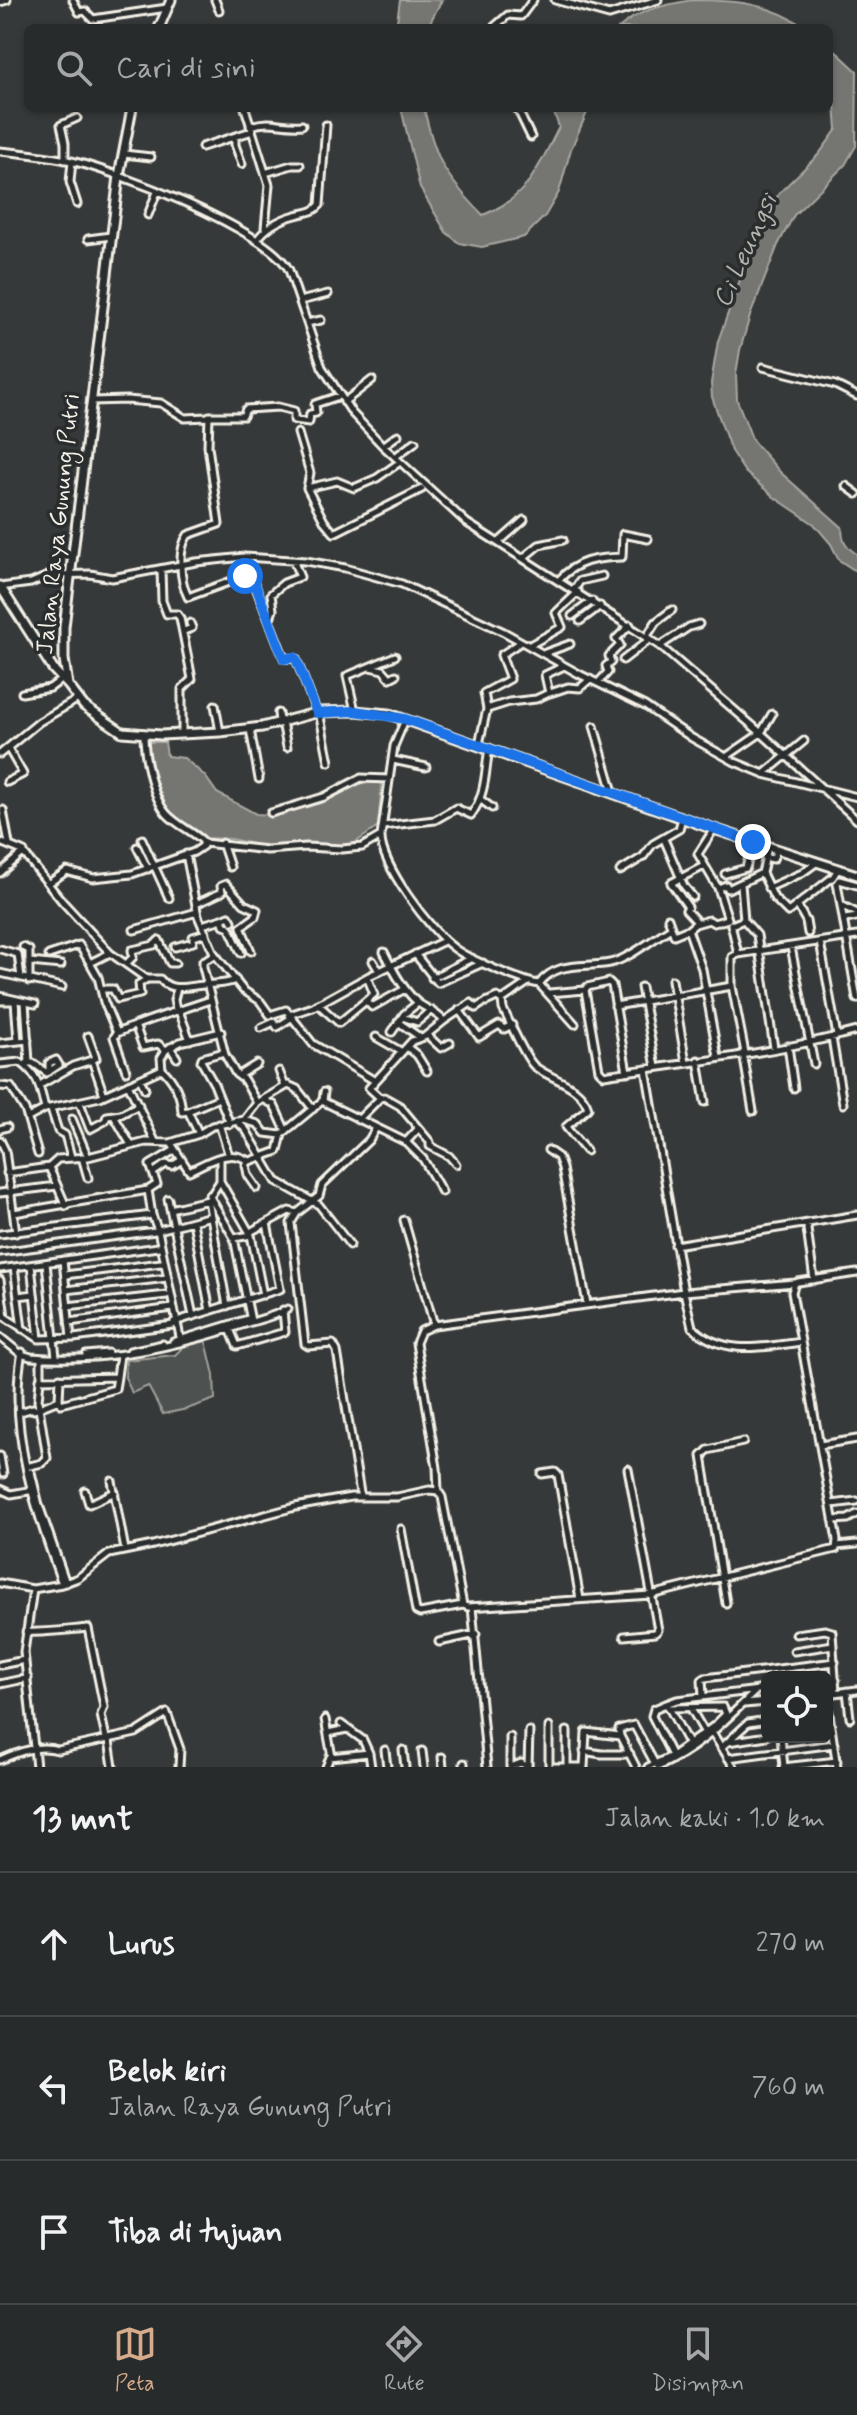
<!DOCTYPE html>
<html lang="id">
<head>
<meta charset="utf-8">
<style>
  body { margin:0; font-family:Mynerve,sans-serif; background:#343737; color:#f1f3f6 }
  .controls { position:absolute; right:24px; bottom:24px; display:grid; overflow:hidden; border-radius:12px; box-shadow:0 2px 6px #0004 }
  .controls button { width:72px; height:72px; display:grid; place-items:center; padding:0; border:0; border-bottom:2px solid #444747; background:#282b2b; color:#f1f3f6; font:40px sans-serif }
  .stop { position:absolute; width:24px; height:24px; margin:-18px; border:6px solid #1a73e8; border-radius:50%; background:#fff }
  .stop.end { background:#1a73e8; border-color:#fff; box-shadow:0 2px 8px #0008 }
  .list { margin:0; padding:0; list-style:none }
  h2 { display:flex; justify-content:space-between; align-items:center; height:104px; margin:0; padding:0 32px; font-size:34px }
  h2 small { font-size:26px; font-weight:400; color:#a5a7a9 }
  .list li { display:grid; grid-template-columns:52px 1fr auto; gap:24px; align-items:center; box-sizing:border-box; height:144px; padding:0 32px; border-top:2px solid #444747 }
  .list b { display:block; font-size:30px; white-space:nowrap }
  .list p { margin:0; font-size:26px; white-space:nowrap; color:#a5a7a9 }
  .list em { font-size:26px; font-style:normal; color:#a5a7a9 }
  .icon { flex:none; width:44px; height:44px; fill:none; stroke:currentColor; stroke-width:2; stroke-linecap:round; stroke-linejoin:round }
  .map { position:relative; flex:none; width:857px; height:1767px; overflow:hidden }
  .search { position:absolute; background:#282b2b; box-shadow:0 2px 6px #0004; left:24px; right:24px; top:24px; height:88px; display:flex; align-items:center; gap:20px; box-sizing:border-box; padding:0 28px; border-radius:12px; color:#a5a7a9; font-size:30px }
  .sheet { height:536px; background:#282b2b }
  nav { display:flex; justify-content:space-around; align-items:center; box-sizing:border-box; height:112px; border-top:2px solid #444747; background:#282b2b; font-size:22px; color:#a5a7a9 }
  nav a { display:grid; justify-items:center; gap:4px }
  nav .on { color:#d6ab8b }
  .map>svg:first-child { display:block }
  .green { fill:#4e514f; stroke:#a1a19c; stroke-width:2 }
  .water { fill:#757572; stroke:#a8a7a1; stroke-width:2 }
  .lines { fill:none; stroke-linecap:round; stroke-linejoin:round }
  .minor-casing { stroke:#f4f1e8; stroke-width:11 }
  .major-casing { stroke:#f4f1e8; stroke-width:13 }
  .minor { stroke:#2a2d2e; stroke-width:5 }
  .major { stroke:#2a2d2e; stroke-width:7 }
  .route { stroke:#1a73e8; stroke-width:10 }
  .labels { text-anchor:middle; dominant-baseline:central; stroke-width:7; stroke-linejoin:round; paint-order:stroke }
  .street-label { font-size:24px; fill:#f4f1e8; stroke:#2a2d2e }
  .water-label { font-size:26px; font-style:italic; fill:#b4b3ad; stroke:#2a2d2e }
</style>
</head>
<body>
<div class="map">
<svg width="857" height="1767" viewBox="0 0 857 1767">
  <rect width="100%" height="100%" fill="#363939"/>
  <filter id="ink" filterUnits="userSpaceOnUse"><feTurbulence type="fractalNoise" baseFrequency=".0125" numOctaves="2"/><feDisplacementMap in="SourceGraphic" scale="16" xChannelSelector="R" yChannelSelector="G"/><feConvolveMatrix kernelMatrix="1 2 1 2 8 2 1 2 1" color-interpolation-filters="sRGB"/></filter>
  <g filter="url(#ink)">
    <path class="green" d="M206,1341L214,1375L215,1399L187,1409L163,1414L148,1386L132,1393L125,1377L126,1360L175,1355L183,1347Z"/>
    <path class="water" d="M400,0H442L427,28H396Z
      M692,0C733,0 772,3 806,28H619C639,9 665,5 692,0Z
      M829,45L857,71L856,146L845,165L794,215L778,245L750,316L740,350L736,374L737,400L753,441L780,472L842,527C842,539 845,547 857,554V572L839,560L831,544L814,524L774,497L745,472L731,451L712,397L711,383L718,341L755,238L779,193L819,154L837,129L835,105L829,96Z
      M401,108H424C436,162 445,176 483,215C529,197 538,167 559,127L554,113L556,108H589L571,149L559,192L545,216L524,237L482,247L459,243L446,232L420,188Z
      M146,742H165L167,756L184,758L205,776L217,793L256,814L272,815L313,803L339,793L364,779L382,781L378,827L353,844L341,847L299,845L268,848L232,839L205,838L167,810L154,777Z"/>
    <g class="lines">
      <g class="minor-casing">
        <path id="minor" d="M73,0L79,12L85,11L93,19L167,8
          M215,0L219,10
          M555,0L609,15L658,0
          M0,2L7,0
          M493,28L508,15L521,16L533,0
          M245,108L269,185L265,228
          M517,108L531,137
          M250,126C274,119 280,127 302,125
          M235,137V145L242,164
          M202,147L252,131
          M0,151C22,153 45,156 67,160C114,170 267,229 289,270L322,367L352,413L383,446L467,523L660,646L761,733L857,820
          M124,154L151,157
          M65,160V143L61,125L77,118
          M72,161L70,182L77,204
          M265,173L292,165H300
          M148,215L157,192
          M88,239L111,236
          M257,240C266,227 281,219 296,215C306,212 313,213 320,205L326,125
          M300,301L328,294
          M307,323L321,320
          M763,367L835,385L857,396
          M91,401L127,400L161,403L185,418L208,417
          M344,402L372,380
          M298,433L310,473L307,488L324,521L334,533L422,489
          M383,446L398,435
          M395,457L415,442
          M846,486L857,494
          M307,488L337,481L354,488L377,478L400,462
          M499,542L524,520
          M244,557L245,576
          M523,558L539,545L563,540
          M161,570L162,601L167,614H177L180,618L192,679L182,689V734
          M559,580C577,560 595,558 622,557L623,534L648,539
          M0,587L31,583L50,575L90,574L112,578L196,562L244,557L306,561L345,568L402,584L504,632L581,675L645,706L692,738L735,762L764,774L857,797
          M574,590L580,581L602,576
          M572,616L592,601
          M270,618L273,610L271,594L284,583L300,577L293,560
          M580,621L600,606
          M184,631L192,628L190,623
          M647,636L656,622L672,610
          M521,642L501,655L510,679L484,693L487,709L509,702L536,699L549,693L545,675L564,666
          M530,645L562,627L556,613L578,592
          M660,646L689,627L699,624
          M545,653L570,644
          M623,660L650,639
          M370,667L383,670L390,678L396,675
          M598,683L608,672L606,666L611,662L609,656L620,645L616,639L630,625
          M22,693L50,688L62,679
          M550,693L568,687L580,688L590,679
          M215,705L220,732
          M355,711L347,676L395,656
          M319,712L329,762
          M278,713L279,722
          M317,713L296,659L284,658L253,580L245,576L188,597C180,581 177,550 188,535L219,524L208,446L209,416H243L246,409L278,407L294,411V420L309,422L310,414L316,413L315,404L339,396
          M405,720L394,746L381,836C380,864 431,932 454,948C468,959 521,981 539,984L575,1024
          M282,722L287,747
          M594,726L613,792
          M250,729L259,779
          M479,744L487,709
          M0,754L39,722L78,699
          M726,757L761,733L772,714
          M393,760L426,767
          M765,773L804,741
          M7,782L23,774L8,748
          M480,799L492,808
          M3,810L9,844
          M271,813L324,797L361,778L389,779
          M383,826L435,820L456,808L471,815C486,795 485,772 489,748
          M714,829L698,854L718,888
          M142,839L169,898
          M664,839L684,886L693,897
          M0,842L22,851L62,901L110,953L147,979H160C171,993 189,986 203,985C215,983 224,985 236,980
          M204,843L267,850L306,847L342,849L362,847L381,836
          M222,843L230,867
          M137,847L148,869
          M186,854L198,916L214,953L243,990L260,1001L270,1015L286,1010L313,1044L375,1081
          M765,857L773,859L777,850
          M620,871L643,857L653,844L679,829L682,818
          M0,873L24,852
          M762,873L768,847
          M725,874L746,868L753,842
          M49,883L67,871L93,878L132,874L194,852L203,846V841C192,831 177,825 167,814C152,797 144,756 144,734
          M857,885L839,880L837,883L857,999
          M768,888L802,873L816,863
          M196,904L222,892L221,886L226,884L244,904L257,910L255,917L241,927L251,951
          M797,905L806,921L808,933
          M843,906L857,913
          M668,918L674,935L686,930L689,932L702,969L718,1057
          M222,919L229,916L232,921
          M845,919L857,917
          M744,920L757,935L774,1048
          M698,923L686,910L688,907L671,883L704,866
          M731,924L738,954
          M202,925L222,919L224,925L229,927L241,953
          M731,925L744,920L741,884
          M134,930L197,912
          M688,930L695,924L709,920L714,923L728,919L718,888L726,885L728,889L762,873L774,898L788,912L833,877L838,869
          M820,942L837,1036
          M23,947L29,950V981
          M175,947L193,942V937L206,933
          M791,947L814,1064
          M0,949L18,954L21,978
          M110,953L90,963L98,977L104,1002L117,1033L114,1037L126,1071
          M415,954L438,983L483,963
          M49,955L79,945L90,963
          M215,955L203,961V967L225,1055L236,1074L244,1080L257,1103
          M373,961L379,971
          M30,962L61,965
          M127,963L133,957L132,950L154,945L159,940L170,963H175
          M0,973L62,987
          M432,978L472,958
          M672,980L686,1063
          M527,983L502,1000L503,1009C511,1024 523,1055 534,1066C551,1080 581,1084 588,1108L566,1127L586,1151
          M539,984C557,960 585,968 610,963C629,959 654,938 671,928
          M641,987L656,1067
          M102,989H113L118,999L140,994L139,984L147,979
          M549,993L585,990
          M0,996L35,1004
          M0,1001H15L18,1041
          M366,1001L372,1007L405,989
          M25,1002L29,1062
          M486,1002L497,997L502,1000
          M318,1004L339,1023L374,994L367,977
          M615,1006L732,986
          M176,1010L174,1000L177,988
          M459,1010L479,1037L499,1025L504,1029L512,1025
          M179,1011L190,1040
          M289,1015L313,1007L369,976L444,941
          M402,1017L417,1022L431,1010
          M444,1021L471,1003L476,1008L482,1004
          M398,1022L421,1038
          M135,1025L143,1047L158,1044L166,1050L180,1042L221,1032
          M261,1028L274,1022L277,1027L291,1018
          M392,1032L404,1014L418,1003
          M117,1033C148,1019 179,1011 210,1000
          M427,1035L441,1048L450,1043
          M88,1036L96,1058L92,1060
          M376,1037L402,1052
          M832,1038L843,1104
          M0,1043L28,1040
          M788,1046L794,1088
          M170,1047L177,1058
          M407,1047L417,1055L427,1071
          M166,1050L161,1058L162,1069C175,1081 181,1095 182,1112L188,1111L199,1134
          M224,1052L202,1058L201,1061L214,1084L230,1124
          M743,1053L753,1111
          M745,1053L732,986V957L738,954L857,936
          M698,1060L705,1102
          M27,1063H33L47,1073L59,1065
          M0,1064L20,1062C39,1075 40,1088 45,1109
          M646,1069L684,1292
          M279,1071L285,1086
          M49,1072V1063L56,1060L59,1065
          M627,1072L612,985L609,982L587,987L585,990L599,1070L604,1075C688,1063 775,1053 857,1031
          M239,1075L257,1064
          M140,1079L145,1089
          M128,1084L155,1141
          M40,1085L73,1066L92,1060L104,1095
          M0,1086L11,1087L25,1110L38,1154
          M380,1098L384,1097L400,1106L430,1142V1146L449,1156L456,1164
          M265,1100L274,1105L286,1131
          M323,1101L324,1092
          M80,1103L90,1129L105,1121L107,1116L121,1114L139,1105
          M51,1109L58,1131L65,1135L71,1157
          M188,1111L219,1098
          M114,1116L131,1145
          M28,1118L45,1109L100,1097L162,1069
          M72,1119L88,1157
          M244,1120L258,1124L265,1133L281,1135
          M358,1120L380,1098L369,1088L412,1041L424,1037L444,1021C436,1012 426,1009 417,1002C402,988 393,970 384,952
          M237,1121L246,1130L276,1181L319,1205L350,1245
          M219,1124L229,1156
          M0,1129L7,1127
          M0,1140L5,1150L16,1233
          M406,1142L423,1159L442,1192
          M171,1143L189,1171C202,1165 221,1153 237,1156C241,1157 245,1159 250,1161L278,1151L282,1134L322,1101L406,1142L418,1129
          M548,1150L558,1157L562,1168L587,1304
          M82,1157L88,1178
          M220,1159V1181L208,1200L227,1306
          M249,1161L246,1165L248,1175L257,1188
          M49,1167L66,1206
          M7,1173L49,1167L58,1159L88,1157L146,1142L170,1143L199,1134L212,1126L244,1120L257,1103L288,1085L297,1089L313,1109
          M153,1173L166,1164L172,1166L182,1160
          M220,1181L251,1235L263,1295
          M148,1190L157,1184L150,1165L175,1150
          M0,1193L57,1186
          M209,1195L234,1238L251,1321
          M168,1199L193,1316
          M170,1209L208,1200
          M14,1213L148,1190L152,1215
          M404,1220L434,1325
          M193,1222L210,1311
          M809,1223L807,1229L814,1280
          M250,1232L289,1211L297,1213
          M0,1234L152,1215L158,1230L181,1342
          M234,1238L251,1235
          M675,1245L857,1215
          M0,1252L155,1231L211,1216
          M63,1260L71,1338
          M46,1263L56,1357
          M31,1265L39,1339
          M14,1267L22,1329
          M0,1269L158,1247
          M65,1275L161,1263
          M0,1280L5,1317L39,1339L74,1338L173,1325
          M795,1283L684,1292L434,1325L421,1331L416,1343L437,1468L438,1491L442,1497L463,1605L468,1607L651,1595L836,1549L837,1540L792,1292L795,1283L798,1282L857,1273
          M66,1290L167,1278
          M684,1292L692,1327C724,1357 763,1347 801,1342
          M18,1296L34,1294
          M67,1306L167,1295
          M69,1322L173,1308
          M174,1322L280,1289L267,1223
          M230,1329L237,1346L285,1332L283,1310
          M0,1337L21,1354L31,1357C102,1363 169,1348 236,1327C252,1321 274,1317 288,1309
          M173,1342L248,1319
          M130,1351L163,1344
          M22,1352C7,1429 36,1512 62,1584
          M86,1355L108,1353
          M41,1379V1358
          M59,1400L61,1404L115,1389L117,1377
          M20,1412L33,1408L34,1410L59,1400L60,1378
          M820,1445L857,1439
          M0,1456L3,1474
          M30,1466L42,1463L47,1458L38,1401L40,1379L117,1377L120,1355
          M31,1472L39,1505L66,1583
          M542,1474L555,1472L558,1475L580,1599
          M112,1481L125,1550
          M0,1489L11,1494L34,1490
          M85,1491L89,1504L115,1492
          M360,1493L337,1351L333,1344L308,1346L305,1344L291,1223L297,1213L319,1196L322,1185L369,1140L376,1128
          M831,1504L857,1501
          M833,1520L848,1519L857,1514
          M401,1529L416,1611L420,1613L463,1605
          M837,1546L857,1544
          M0,1583L33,1589L62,1584L78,1578L109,1554L153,1545L295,1507L351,1497H397L429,1490L438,1491
          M33,1589L24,1652L36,1767
          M726,1603L702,1456L708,1450L743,1442
          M472,1607L487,1767
          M26,1632C47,1633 67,1630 88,1628L102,1697L104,1707L101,1715L106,1738
          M796,1634L825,1630L832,1632L836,1693
          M624,1636L655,1633L658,1630L628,1469
          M439,1642L476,1634
          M794,1651L833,1645
          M0,1665L25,1660
          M827,1681L836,1680
          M0,1684L28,1678
          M847,1691L850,1718
          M827,1694L857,1690
          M703,1696L702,1680L705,1678L835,1662
          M827,1700L837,1767
          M666,1704L677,1700L767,1689
          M744,1704L767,1702
          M669,1708L689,1745
          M691,1709L705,1733
          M325,1719L332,1757
          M341,1724L363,1740L369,1753
          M567,1731V1765
          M328,1733L347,1729
          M713,1734L734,1767
          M620,1736L619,1729L634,1725L655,1764
          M620,1736L636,1767
          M781,1737L784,1767
          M109,1740L113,1767
          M728,1742L767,1736
          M721,1748L748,1723L767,1720
          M385,1750L387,1767
          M403,1750L405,1767
          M422,1751L424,1767
          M584,1751L601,1754H630
          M672,1756L652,1716L654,1709L666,1704L669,1708L723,1707L726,1714L717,1723
          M442,1757L443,1767
          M728,1758L834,1744
          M0,1760C18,1752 39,1744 58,1750L136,1733L167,1713L180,1749L179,1767
          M464,1763V1767
          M326,1767L330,1757L369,1753L371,1767
          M510,1767V1737
          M511,1767L521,1763L528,1767
          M528,1767L529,1731
          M549,1767V1727
          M554,1767H581
          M584,1767L586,1732L620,1736
          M648,1767L672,1756L718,1723
          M658,1767C702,1747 723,1722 757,1690
          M783,1767L837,1761"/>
      </g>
      <g class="major-casing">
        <path id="major" d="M159,28L171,0
          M132,108L119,176L64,627V659L68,685L84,706L122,732L161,735L220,732L262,727L319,712L355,711L389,714L714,829L857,875
          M0,586L53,669L68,685"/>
      </g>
      <use href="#minor" class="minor"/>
      <use href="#major" class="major"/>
    </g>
  </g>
  <g class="lines" filter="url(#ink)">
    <path class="route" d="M245,576L251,578L255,584L284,659L294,657L296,659L317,713L355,711L405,719L753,842"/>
  </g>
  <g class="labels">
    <g class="street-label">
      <text transform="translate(59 524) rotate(-84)">Jalan Raya Gunung Putri</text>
    </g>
    <g class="water-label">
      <text transform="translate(746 251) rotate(-66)">Ci Leungsi</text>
    </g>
  </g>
</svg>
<div class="controls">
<button><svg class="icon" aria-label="locate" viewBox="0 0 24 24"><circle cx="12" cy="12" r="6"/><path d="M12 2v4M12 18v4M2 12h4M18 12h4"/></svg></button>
</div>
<div class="stop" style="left:245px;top:576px"></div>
<div class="stop end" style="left:753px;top:842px"></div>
<div class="search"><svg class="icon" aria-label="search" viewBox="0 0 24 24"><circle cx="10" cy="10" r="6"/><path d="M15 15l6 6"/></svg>Cari di sini</div>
</div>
<section class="sheet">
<h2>13 mnt<small>Jalan kaki · 1.0 km</small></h2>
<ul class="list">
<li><svg class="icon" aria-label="ahead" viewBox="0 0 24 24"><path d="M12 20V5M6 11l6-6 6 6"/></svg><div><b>Lurus</b></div><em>270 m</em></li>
<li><svg class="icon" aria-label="left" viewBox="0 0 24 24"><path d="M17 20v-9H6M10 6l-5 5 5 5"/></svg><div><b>Belok kiri</b><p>Jalan Raya Gunung Putri</p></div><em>760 m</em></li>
<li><svg class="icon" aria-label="arrive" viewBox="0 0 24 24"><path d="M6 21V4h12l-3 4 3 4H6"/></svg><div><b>Tiba di tujuan</b></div></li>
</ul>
</section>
<nav>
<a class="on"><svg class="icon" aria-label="map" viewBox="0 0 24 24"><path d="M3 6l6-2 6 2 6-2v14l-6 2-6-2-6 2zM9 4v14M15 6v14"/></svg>Peta</a>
<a><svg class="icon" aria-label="directions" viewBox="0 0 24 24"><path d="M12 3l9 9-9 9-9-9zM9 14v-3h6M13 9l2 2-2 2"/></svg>Rute</a>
<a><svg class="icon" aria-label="saved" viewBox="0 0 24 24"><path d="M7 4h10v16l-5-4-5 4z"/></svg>Disimpan</a>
</nav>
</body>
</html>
